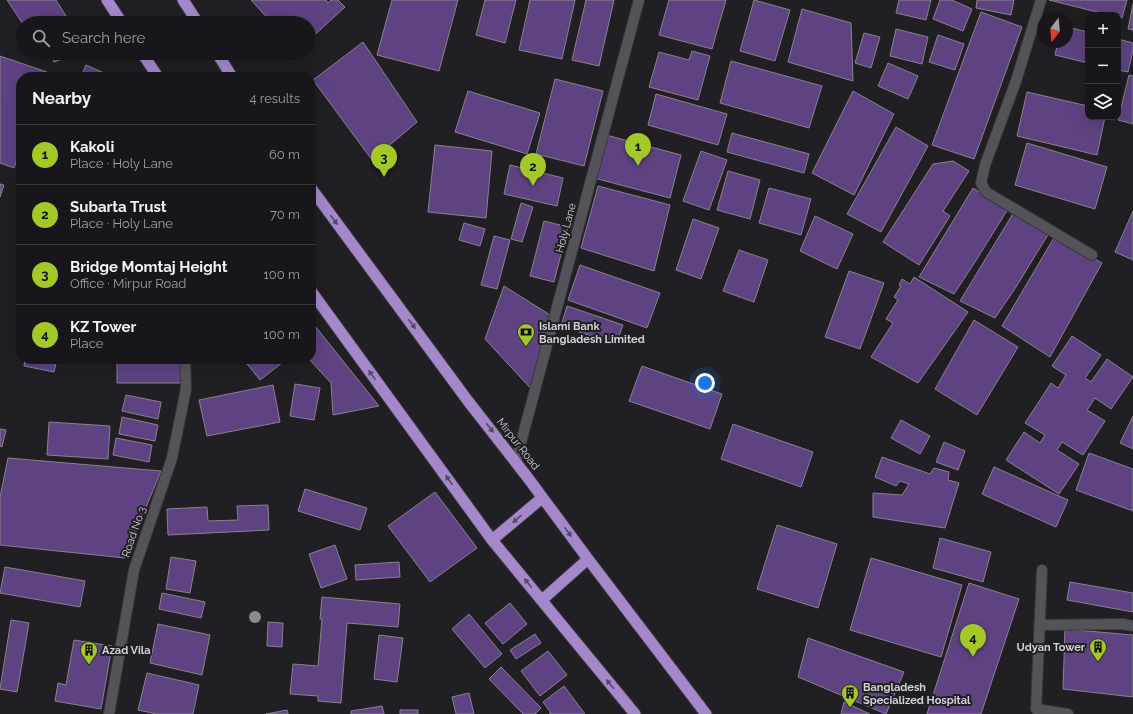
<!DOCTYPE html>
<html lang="en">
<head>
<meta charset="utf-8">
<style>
  body { margin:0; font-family:Raleway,sans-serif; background:#221f24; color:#f1f3f6 }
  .controls { position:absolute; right:12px; top:12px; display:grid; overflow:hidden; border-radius:8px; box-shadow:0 4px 16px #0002 }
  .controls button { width:36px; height:36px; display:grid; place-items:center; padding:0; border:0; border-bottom:1px solid #37353a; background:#19161b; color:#f1f3f6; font:20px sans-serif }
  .compass { position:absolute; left:1037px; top:12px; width:36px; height:36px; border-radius:50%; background:#19161b; box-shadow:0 4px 16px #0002; rotate:196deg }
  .you { position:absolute; left:705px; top:383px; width:14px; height:14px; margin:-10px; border:3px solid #fff; border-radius:50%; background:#1a73e8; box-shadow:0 0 0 6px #1a73e833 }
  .badge { display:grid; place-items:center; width:26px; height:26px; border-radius:50%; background:#a4c825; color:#111; font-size:13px; font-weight:700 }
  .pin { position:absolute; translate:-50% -33px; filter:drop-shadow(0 1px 2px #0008) }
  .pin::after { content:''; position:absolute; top:21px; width:14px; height:12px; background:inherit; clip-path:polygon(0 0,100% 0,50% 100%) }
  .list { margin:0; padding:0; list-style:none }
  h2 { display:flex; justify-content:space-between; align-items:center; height:52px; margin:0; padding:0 16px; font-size:17px }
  h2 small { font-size:13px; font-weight:400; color:#9f9fa3 }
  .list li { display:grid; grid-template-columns:26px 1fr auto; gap:12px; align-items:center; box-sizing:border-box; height:60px; padding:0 16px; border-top:1px solid #37353a }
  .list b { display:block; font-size:15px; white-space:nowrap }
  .list p { margin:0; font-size:13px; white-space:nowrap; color:#9f9fa3 }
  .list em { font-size:13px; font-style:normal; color:#9f9fa3 }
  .icon { flex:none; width:22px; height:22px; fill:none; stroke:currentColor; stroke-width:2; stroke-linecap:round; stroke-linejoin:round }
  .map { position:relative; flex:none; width:1133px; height:714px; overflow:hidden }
  .search { position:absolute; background:#19161b; box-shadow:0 4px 16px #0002; left:16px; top:16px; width:300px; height:44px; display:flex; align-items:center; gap:10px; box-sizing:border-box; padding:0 14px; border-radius:22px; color:#9f9fa3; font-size:15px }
  .panel { position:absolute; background:#19161b; box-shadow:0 4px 16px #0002; left:16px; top:72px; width:300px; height:292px; border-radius:16px }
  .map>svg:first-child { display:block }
  .building { fill:#5e4282; stroke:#87848b }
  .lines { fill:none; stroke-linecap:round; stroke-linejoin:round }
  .minor-casing { stroke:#3a383d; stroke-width:12 }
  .trunk-casing { stroke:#3a383d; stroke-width:13 }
  .minor { stroke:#555359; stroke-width:10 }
  .trunk { stroke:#a488ca; stroke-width:11 }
  .tree { fill:#8d8895 }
  .oneway { fill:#554866 }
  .labels { text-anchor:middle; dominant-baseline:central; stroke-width:4; stroke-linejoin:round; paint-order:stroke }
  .street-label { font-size:11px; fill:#d3d2d5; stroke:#211e24 }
  .poi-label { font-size:11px; font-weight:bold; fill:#d3d2d5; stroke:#211e24; text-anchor:start }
</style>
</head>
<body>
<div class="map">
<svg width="1133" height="714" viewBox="0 0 1133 714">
  <rect width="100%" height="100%" fill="#211e24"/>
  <path class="building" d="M7,0H56L66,16L53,23L23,24Z
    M251,0H326L328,3L331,0H338L345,7L309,40V23H272Z
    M392,0H458L439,71L377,55Z
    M485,0H516L505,43L476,35Z
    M530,0H575L562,59L519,50Z
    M586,0H614L599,66L572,60Z
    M669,0H726L712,49L659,35Z
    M754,0L790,10L775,61L740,51Z
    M899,0H931L926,20L896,13Z
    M940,0H952L972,9L963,31L933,19Z
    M977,0H1014L1011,15L976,8Z
    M1049,0H1127L1122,18L1118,17V15H1109Z
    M1133,4V30L1128,29Z
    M802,9L851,23L853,81L788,62Z
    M981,12L1022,27L974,159L932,145Z
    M1067,27L1088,32V63L1055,55L1058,42H1067Z
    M896,29L928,37L922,64L890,56Z
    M864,33L880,37L871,68L855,63Z
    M938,35L964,44L955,70L929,62Z
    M1118,39L1133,43V50L1128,72L1118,70Z
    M363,42L417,122L372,160L313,80Z
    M692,51L710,56L698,100L649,87L659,52L689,60Z
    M50,53H79L54,62Z
    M0,56L47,72L45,77H21V147L14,168L0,163Z
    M731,61L822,86L809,128L720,103Z
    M888,63L918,76L908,99L878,86Z
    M86,65L113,77H81Z
    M1129,75L1133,76V124L1118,120Z
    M555,79L603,91L584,166L536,154Z
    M468,91L540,113L527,154L455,132Z
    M853,91L894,114L854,195L812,173Z
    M1027,92L1088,106V117H1105L1097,155L1017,136Z
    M656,94L727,114L718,145L648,125Z
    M896,127L928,146L881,232L847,214Z
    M732,133L809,154L804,173L727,152Z
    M606,135L681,155L670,198L594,178Z
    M1027,143L1107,167L1095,209L1015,185Z
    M435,145L492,151L486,218L428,212Z
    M701,151L727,160L709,210L683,201Z
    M953,161L969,171L943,211L950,216L919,265L883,242L933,164Z
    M510,165L563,178L557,206L504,194Z
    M728,171L760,180L750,219L717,210Z
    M0,184L4,185L0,197Z
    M598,186L670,205L654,271L581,248Z
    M769,188L811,199L801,235L759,223Z
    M973,188L1008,209L975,262L954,294L919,277Z
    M521,203L533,207L522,242L511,239Z
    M1133,211V260L1115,252Z
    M1014,212L1049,233L1016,287L995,318L960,301Z
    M815,216L853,234L837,269L800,251Z
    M693,219L719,228L701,279L676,270Z
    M544,221L568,227L554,282L530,276Z
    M464,223L485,229L480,246L459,240Z
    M494,236L510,240L497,289L481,285Z
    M1055,236L1102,263L1050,357L1002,326Z
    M739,250L768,260L754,302L723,291Z
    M580,265L660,293L647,328L568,300Z
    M849,271L884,283L860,349L825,337Z
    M914,277L968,312L918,383L871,357L893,323L886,319L898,300L894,297L901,286L899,285L902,279L910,284Z
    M504,286L555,318L534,392L485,339Z
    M567,306L623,325L616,344L561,326Z
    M974,320L1018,347L977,415L935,389Z
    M311,321L379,406L333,415L331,383L309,359H311Z
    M1072,336L1101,355L1085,378L1091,382L1107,359L1133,377L1111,409L1095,398L1087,410L1105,421L1083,455L1062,442L1057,450L1079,464L1059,494L1006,460L1024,432L1040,443L1045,435L1025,423L1051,383L1058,388L1066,375L1052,366Z
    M25,359H57L54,372L24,366Z
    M117,359H186V383H117Z
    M243,359H287L260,380Z
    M642,366L722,394L710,429L629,401Z
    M295,384L320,388L314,420L290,416Z
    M273,385L280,422L207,436L199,400Z
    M126,395L161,402L158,419L122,411Z
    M1133,416V449L1120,443Z
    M122,417L158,425L155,441L119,434Z
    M901,420L930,436L920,454L891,438Z
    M49,422L110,426L108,459L47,455Z
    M733,424L813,452L801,487L721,459Z
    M0,429L6,430L2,447L0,446Z
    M116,438L152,445L149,462L113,455Z
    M944,442L965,451L958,470L936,462Z
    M1089,453L1133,469V511L1076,490Z
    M882,457L930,474L934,468L949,472L948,480L959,483L945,528L873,517V493L902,495L909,484L900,481L896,486L875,477Z
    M8,458L161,471L125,558L0,545V497Z
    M994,467L1068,500L1056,527L982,494Z
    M305,489L367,508L360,530L298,511Z
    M435,492L477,548L430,582L388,526Z
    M268,505L269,530L168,535L167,509L207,507L208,521L238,520L237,506Z
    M777,525L837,544L818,608L757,589Z
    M940,538L991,552L983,582L933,568Z
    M335,545L347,579L321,588L309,554Z
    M171,557L196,561L190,593L166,589Z
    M871,558L962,585L941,657L850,630Z
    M399,562L400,577L356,580L355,565Z
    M5,567L85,581L80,607L0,593Z
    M1070,582L1133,593V612L1067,600Z
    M969,583L1019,599L981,714H927Z
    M162,593L205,602L201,618L159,609Z
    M322,597L400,604L398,627L347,623L341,703L318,701V696L290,694L293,664L318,666L322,619H320Z
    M510,603L527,624L503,644L485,623Z
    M469,614L502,654L485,668L452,629Z
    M11,620L29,623L17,692L0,689Z
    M268,622L283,623L282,647L267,646Z
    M158,624L210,635L202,675L150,663Z
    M1065,629L1133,635V697L1063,689Z
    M535,634L541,643L516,659L510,650Z
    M379,635L403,638L397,682L374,679Z
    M808,638L904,672L886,714L798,677Z
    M74,640L112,646L101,709L55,701L58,683L66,685Z
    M548,651L567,675L540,696L521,671Z
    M501,667L541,708L535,714H523L489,679Z
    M147,673L199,685L193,714H157L138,710Z
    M564,686L585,714H549L551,713L543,702Z
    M469,693L474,714H456L452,697Z
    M844,702L870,714H841Z
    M382,706L384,714H351V711Z
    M287,710L288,714H266Z
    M400,710H418V714H400Z"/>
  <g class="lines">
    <g class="minor-casing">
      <path id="minor" d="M1041,0L1016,81L985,165L981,183L986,192L1092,255
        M516,461L639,0
        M1039,625L1123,624L1133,626
        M1036,709L1042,570
        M1036,709L1068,714
        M109,714L134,570L172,458L186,389L185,359"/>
    </g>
    <g class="trunk-casing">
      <path id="trunk" d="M107,0L122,23
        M183,0L198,23
        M142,53L158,77
        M217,53L232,77
        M311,188L468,401L528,478L588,559L706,714
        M311,291L492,540L635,714
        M492,540L542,498
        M542,600L588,559"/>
    </g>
    <use href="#minor" class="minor"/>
    <use href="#trunk" class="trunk"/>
  </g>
  <circle class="tree" cx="255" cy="617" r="6"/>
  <defs><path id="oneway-solid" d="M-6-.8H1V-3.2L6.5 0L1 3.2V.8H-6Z"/></defs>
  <g class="oneway">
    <use href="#oneway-solid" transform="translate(334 220) rotate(53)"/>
    <use href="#oneway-solid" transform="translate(412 324) rotate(53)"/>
    <use href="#oneway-solid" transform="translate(372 375) rotate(-126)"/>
    <use href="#oneway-solid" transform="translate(490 428) rotate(52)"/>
    <use href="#oneway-solid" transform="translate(449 480) rotate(-126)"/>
    <use href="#oneway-solid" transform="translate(517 519) rotate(140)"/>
    <use href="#oneway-solid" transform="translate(568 532) rotate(53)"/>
    <use href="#oneway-solid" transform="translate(528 583) rotate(-129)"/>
    <use href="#oneway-solid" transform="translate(610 684) rotate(-129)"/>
  </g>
  <defs>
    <g id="bank-pin" transform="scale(0.9)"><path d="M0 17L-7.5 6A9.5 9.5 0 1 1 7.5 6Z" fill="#a4c825" stroke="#211e24"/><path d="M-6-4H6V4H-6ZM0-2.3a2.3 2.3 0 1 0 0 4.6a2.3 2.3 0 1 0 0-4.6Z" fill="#111"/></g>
    <g id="building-pin" transform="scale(0.9)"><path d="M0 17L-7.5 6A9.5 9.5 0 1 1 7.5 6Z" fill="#a4c825" stroke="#211e24"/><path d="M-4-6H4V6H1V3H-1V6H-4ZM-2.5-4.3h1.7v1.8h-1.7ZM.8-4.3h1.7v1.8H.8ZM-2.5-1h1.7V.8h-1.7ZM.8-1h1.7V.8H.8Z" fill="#111"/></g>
  </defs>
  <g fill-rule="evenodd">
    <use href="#bank-pin" x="526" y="332"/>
    <use href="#building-pin" x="1098" y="647"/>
    <use href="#building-pin" x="89" y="650"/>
    <use href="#building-pin" x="850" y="693"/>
  </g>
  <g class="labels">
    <g class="street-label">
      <text transform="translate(566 228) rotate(-75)">Holy Lane</text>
      <text transform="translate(518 444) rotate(52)">Mirpur Road</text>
      <text transform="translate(134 532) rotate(-71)">Road No 3</text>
    </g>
    <g class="poi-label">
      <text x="539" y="326">Islami Bank<tspan x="539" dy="13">Bangladesh Limited</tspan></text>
      <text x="1085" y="647" text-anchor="end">Udyan Tower</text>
      <text x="102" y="650">Azad Vila</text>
      <text x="863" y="687">Bangladesh<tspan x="863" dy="13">Specialized Hospital</tspan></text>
    </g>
  </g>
</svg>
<div class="controls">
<button>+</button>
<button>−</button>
<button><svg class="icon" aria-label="layers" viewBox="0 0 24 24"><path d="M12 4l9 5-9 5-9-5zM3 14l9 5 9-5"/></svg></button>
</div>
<svg class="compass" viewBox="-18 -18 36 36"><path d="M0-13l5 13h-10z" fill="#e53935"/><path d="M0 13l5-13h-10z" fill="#9f9fa3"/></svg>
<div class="you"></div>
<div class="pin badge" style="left:638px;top:166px">1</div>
<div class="pin badge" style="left:533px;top:186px">2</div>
<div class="pin badge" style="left:384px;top:177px">3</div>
<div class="pin badge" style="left:973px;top:657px">4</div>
<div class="search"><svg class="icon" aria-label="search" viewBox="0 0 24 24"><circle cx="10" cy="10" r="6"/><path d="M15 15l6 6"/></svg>Search here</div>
<section class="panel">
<h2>Nearby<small>4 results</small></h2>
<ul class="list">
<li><span class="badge">1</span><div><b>Kakoli</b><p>Place · Holy Lane</p></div><em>60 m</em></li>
<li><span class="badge">2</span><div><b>Subarta Trust</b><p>Place · Holy Lane</p></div><em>70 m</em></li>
<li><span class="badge">3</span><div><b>Bridge Momtaj Height</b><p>Office · Mirpur Road</p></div><em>100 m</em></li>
<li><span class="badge">4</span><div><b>KZ Tower</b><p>Place</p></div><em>100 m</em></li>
</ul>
</section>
</div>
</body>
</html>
